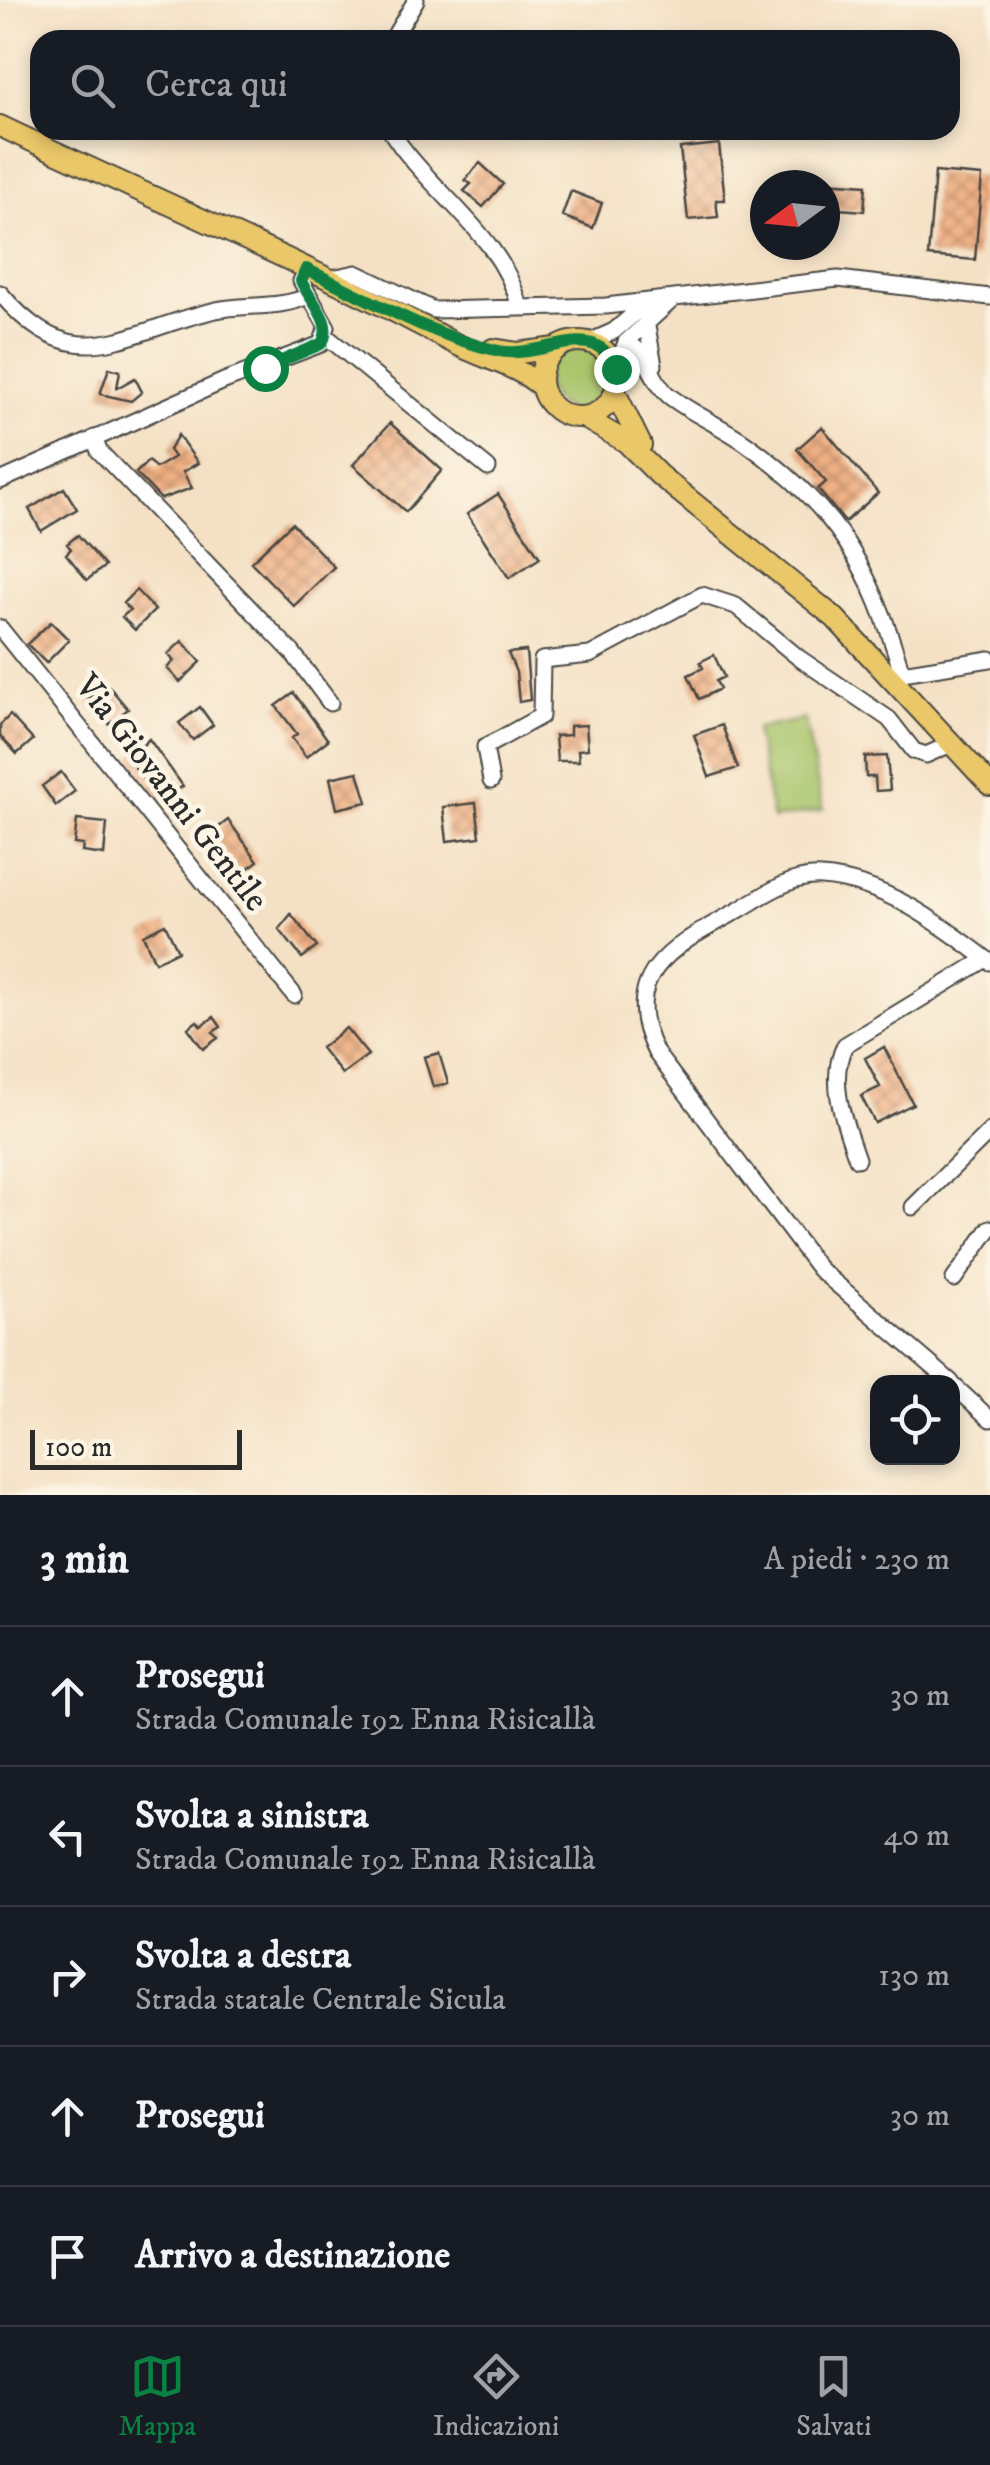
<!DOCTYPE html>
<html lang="it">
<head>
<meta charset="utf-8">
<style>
  body { margin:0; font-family:"IM FELL DW Pica",serif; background:#242831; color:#f1f3f6 }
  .controls { position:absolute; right:30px; bottom:30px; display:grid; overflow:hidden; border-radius:20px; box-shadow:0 5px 15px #0003 }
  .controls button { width:90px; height:90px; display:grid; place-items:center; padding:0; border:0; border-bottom:2px solid #363941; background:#171b24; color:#f1f3f6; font:50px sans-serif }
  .compass { position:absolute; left:750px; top:170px; width:90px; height:90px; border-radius:50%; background:#171b24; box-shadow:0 5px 15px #0003; rotate:255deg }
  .scale { position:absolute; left:30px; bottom:25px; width:212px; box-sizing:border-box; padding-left:10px; border:5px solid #2b2b2b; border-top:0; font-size:28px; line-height:35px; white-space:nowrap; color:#2b2b2b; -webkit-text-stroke:8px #fcf5e5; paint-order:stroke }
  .stop { position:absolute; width:30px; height:30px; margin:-22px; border:8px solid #0b8043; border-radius:50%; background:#fff }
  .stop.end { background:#0b8043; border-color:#fff; box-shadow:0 2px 10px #0008 }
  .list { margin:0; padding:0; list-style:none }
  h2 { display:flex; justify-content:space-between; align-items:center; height:130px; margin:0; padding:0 40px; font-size:42px }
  h2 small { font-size:32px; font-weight:400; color:#9ea1a6 }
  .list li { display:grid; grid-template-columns:65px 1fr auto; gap:30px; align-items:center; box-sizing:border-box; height:140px; padding:0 40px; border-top:2px solid #363941 }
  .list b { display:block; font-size:38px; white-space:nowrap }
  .list p { margin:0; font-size:32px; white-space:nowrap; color:#9ea1a6 }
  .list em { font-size:32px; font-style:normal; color:#9ea1a6 }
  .icon { flex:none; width:55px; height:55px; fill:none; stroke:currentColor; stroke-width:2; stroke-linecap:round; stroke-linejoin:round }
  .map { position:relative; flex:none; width:990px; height:1495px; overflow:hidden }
  .search { position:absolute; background:#171b24; box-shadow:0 5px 15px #0003; left:30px; right:30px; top:30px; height:110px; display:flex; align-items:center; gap:25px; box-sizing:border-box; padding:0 35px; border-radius:30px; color:#9ea1a6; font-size:38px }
  .sheet { height:830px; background:#171b24 }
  nav { display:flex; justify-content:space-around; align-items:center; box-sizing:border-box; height:140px; border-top:2px solid #363941; background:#171b24; font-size:28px; color:#9ea1a6 }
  nav a { display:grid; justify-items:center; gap:5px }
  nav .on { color:#0b8043 }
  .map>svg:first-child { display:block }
  .green { fill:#a8c46a; stroke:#6a784a; stroke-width:2.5 }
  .building { fill:url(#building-cross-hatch) }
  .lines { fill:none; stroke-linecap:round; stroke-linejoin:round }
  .minor-casing { stroke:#494642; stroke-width:19 }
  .major-casing { stroke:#494642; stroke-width:24 }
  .minor { stroke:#fff; stroke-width:15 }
  .major { stroke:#eac769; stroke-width:20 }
  .route { stroke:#0b8043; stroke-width:12 }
  .labels { text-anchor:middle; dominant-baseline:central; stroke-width:9; stroke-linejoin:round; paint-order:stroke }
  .street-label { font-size:35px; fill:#2b2b2b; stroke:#fcf5e5 }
</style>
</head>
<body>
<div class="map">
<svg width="990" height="1495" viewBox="0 0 990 1495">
  <defs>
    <pattern id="building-cross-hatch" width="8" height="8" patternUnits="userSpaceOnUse" patternTransform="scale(2.5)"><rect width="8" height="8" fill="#efb084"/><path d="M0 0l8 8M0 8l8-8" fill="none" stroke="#c28f6c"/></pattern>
  </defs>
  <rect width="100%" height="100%" fill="#fcf5e5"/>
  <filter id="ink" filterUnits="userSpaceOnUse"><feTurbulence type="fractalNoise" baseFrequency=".01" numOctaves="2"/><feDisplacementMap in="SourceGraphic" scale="20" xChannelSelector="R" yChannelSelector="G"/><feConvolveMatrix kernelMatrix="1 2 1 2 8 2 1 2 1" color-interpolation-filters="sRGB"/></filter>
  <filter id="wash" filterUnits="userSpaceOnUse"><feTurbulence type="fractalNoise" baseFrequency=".0048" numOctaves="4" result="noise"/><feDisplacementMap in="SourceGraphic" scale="40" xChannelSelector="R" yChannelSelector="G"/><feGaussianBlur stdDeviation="2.25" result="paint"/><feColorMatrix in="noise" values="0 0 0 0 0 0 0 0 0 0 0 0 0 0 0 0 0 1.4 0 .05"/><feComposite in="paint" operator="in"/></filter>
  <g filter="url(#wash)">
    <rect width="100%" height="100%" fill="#f4e1c5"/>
    <path class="green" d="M546 379a32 32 0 1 1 64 0a32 32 0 1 1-64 0Z
      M805,719L823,810L773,819L755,729Z"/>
    <g id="blocks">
      <path class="building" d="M719,144L725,200H716L718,217L688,220L680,148Z
        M480,163L503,184L483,207L464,191L471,184L465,180Z
        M935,172L982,176L975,260L928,256Z
        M825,182L866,185L864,211L825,208Z
        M571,191L602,203L593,228L562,216Z
        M109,368L120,371L117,388L135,378L142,392L131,401L100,394Z
        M390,423L442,470L406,512L353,465Z
        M822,427L878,493L845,522L818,489L826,482L797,449Z
        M178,435L198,463L183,472L192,488L161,499L136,473L148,461L156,468L174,457L169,450Z
        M64,488L77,509L41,531L29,509Z
        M498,494L540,558L509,578L467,514Z
        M292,523L334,567L294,606L251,562Z
        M78,535L105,566L87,580L66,554L71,549L67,544Z
        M136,590L155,610L135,630L122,617L130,610L123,603Z
        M51,622L69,640L46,663L27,644Z
        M182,641L201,662L180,682L167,668L174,661L168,654Z
        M526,651L530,700L519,702L516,672L508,653Z
        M714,655L724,677L716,681L720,689L699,699L688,675L703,668L700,662Z
        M106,683L128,709L109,724L88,699Z
        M294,693L328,740L306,757L292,738L297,734L276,706Z
        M200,707L213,725L193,740L179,723Z
        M10,715L33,740L17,754L0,736V725Z
        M586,725L588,749L578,750L579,761H557L555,736L570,735V726Z
        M722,725L738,768L709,777L694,735Z
        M149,739L183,786L166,798L158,799L129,759Z
        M887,756L890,790L876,791L875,777H866L865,757Z
        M61,772L75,791L56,806L42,786Z
        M358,772L367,802L337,809L330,778Z
        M476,803L480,837L447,841L443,807Z
        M77,820L107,823L104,855L82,852L83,845L74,844Z
        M228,820L258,861L240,874L210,834Z
        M291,914L317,947L302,958L279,929Z
        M165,924L178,951L155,962L143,935Z
        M214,1017L221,1027L213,1032L218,1038L203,1049L188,1028L197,1021L201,1026Z
        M346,1028L368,1055L342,1074L321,1048Z
        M884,1047L913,1104L875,1123L861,1096L880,1087L865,1058Z
        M439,1053L448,1083L433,1087L424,1057Z"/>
    </g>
  </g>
  <g filter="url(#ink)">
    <use href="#blocks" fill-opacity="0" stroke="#494642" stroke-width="2.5"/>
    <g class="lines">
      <g class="minor-casing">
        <path id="minor" d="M392,40L416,0
          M390,130C428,191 503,235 520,308
          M327,279L356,273L434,310L606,306L838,279L990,297
          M0,293C76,383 123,331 216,310C245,304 281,309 308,296
          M646,321L654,365
          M327,337L488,468
          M589,342L614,331L649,301
          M626,342C649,352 650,379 668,395C692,414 722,426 747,444C838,509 871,568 902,673L893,682
          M616,369L626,342L672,300
          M94,438L99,451L292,652L330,703
          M0,481L224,381L321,344L327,327L301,281L307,269
          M0,628L294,995
          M902,673L990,659
          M491,781L485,747L541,716L542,660L590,655L702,595L736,606L799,658L889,719L914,751L926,755L951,744
          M857,1159C845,1124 827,1081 845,1045L986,959
          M913,1207L990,1131
          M954,1279L990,1228
          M951,1382L819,1269L656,1053C616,973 676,945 737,911C763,896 790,875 821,877C884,881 942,925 990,962
          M952,1384L990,1419"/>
      </g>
      <g class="major-casing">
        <path id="major" d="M0,126C151,198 307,263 454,343C483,359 515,364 542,387
          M541 379a38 38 0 1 1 76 0a38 38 0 1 1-76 0Z
          M493,349L518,353L556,348
          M615,392L641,445
          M583,417L626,442L659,475L835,618L990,785"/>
      </g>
      <use href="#minor" class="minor"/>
      <use href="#major" class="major"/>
    </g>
  </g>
  <g class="lines" filter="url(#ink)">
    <path class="route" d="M265,368L321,344C336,324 310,301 301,281L306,269C368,299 432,336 499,351C542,360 596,316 616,369"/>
  </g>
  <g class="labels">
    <g class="street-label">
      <text transform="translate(171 793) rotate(52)">Via Giovanni Gentile</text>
    </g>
  </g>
</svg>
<div class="controls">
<button><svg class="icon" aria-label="locate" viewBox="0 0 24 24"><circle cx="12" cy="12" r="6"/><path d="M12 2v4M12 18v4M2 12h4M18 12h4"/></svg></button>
</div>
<svg class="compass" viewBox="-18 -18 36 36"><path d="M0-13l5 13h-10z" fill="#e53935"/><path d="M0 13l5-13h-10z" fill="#9ea1a6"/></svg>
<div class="scale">100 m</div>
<div class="stop" style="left:265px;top:368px"></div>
<div class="stop end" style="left:616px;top:369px"></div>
<div class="search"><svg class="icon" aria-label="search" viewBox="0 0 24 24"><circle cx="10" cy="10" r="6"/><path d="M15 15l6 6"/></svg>Cerca qui</div>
</div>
<section class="sheet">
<h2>3 min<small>A piedi · 230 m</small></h2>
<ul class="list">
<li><svg class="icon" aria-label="ahead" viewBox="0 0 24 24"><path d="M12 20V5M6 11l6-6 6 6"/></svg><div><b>Prosegui</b><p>Strada Comunale 192 Enna Risicallà</p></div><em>30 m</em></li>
<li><svg class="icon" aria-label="left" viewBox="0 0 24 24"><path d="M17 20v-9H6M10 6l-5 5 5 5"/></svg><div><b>Svolta a sinistra</b><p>Strada Comunale 192 Enna Risicallà</p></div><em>40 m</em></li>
<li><svg class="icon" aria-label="right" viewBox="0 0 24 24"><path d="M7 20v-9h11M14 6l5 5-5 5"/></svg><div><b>Svolta a destra</b><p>Strada statale Centrale Sicula</p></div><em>130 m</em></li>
<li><svg class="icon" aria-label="ahead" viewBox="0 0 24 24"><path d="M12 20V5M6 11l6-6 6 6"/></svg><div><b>Prosegui</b></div><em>30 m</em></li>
<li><svg class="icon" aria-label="arrive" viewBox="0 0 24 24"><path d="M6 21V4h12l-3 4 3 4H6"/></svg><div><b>Arrivo a destinazione</b></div></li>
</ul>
</section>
<nav>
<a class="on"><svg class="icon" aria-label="map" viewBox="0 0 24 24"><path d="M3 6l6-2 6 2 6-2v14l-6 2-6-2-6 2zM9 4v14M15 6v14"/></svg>Mappa</a>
<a><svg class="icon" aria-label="directions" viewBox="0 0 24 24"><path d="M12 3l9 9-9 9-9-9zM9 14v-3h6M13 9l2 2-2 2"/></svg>Indicazioni</a>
<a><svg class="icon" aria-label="saved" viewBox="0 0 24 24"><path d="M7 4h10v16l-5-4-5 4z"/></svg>Salvati</a>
</nav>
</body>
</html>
